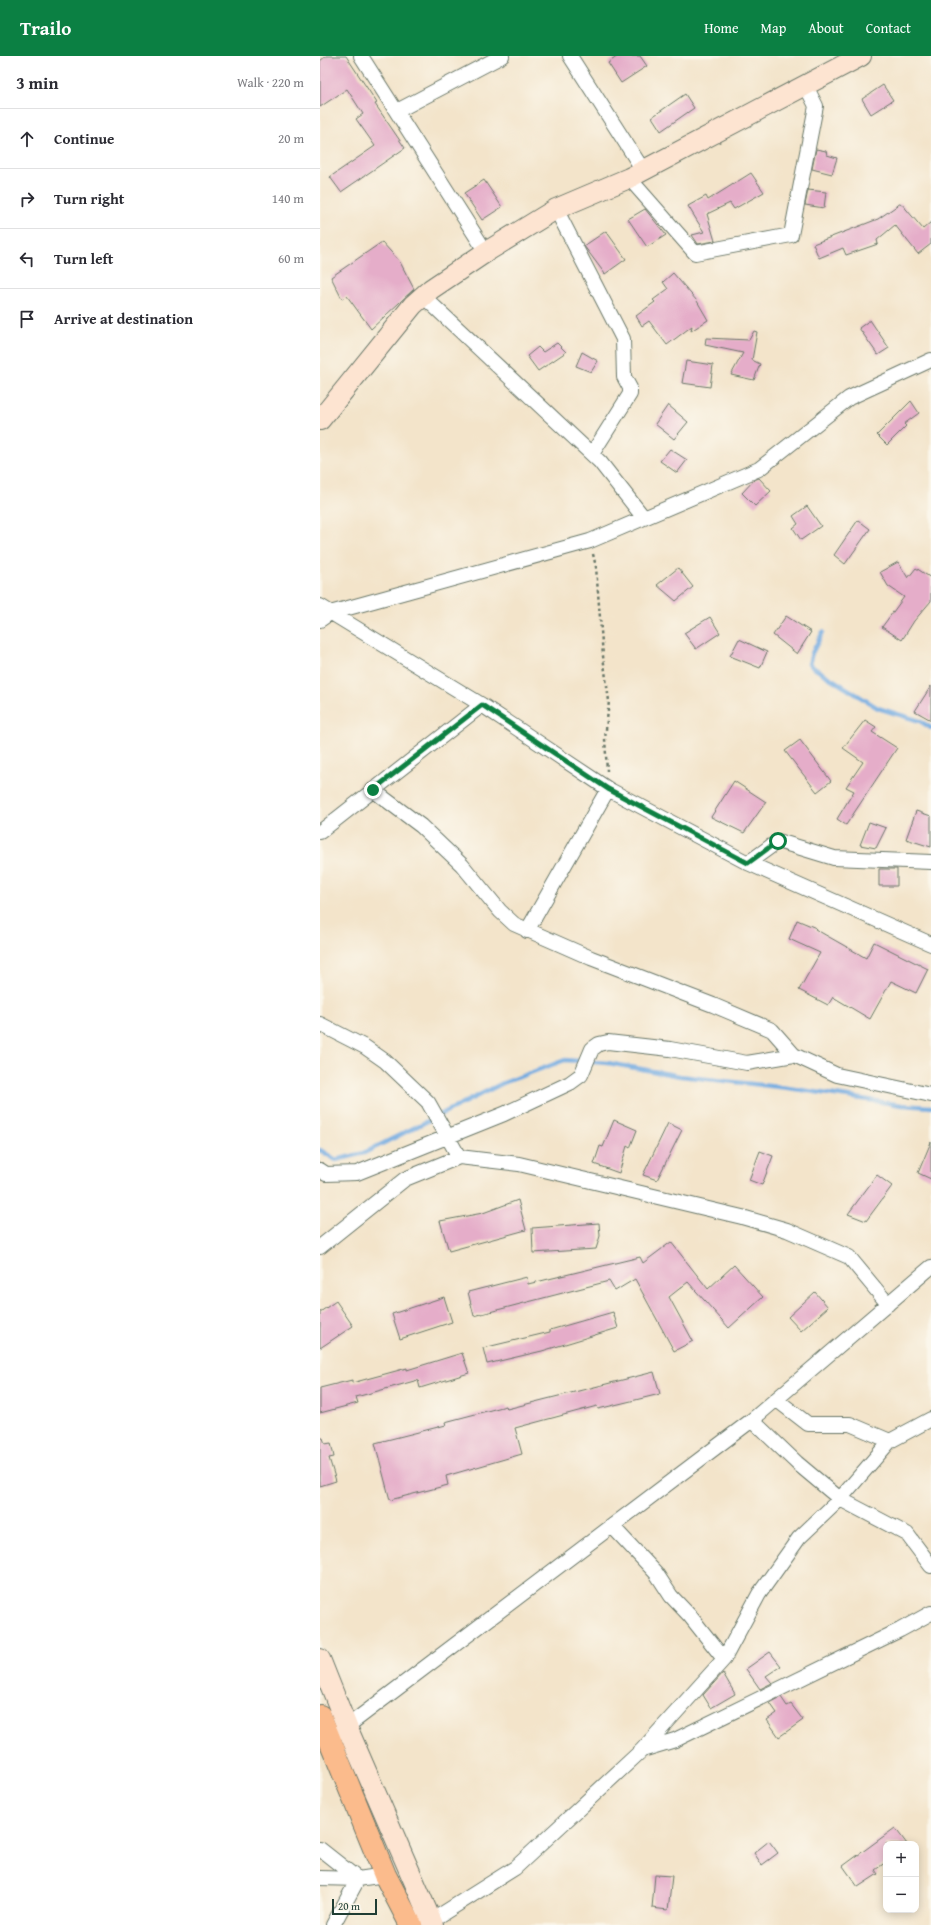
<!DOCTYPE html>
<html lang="en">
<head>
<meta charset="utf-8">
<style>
  body { margin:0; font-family:"Gentium Book Plus",serif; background:#f2f2f3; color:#2b2b33 }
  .controls { position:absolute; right:12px; bottom:12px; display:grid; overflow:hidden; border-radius:8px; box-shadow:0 2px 10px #0003 }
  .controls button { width:36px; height:36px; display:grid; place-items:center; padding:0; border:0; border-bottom:1px solid #e1e1e2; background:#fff; color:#2b2b33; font:20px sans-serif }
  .scale { position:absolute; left:12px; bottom:10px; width:45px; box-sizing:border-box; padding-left:4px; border:2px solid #1f3d34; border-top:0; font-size:11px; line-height:14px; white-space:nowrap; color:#1f3d34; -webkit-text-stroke:3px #fbf7ec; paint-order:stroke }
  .stop { position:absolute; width:12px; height:12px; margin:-9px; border:3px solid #0b8043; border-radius:50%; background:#fff }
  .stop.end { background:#0b8043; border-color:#fff; box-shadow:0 1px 4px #0008 }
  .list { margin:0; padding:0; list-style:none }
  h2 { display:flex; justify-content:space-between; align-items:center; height:52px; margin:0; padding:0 16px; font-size:17px }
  h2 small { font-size:13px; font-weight:400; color:#7c7c81 }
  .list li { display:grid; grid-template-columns:26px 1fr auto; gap:12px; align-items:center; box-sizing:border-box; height:60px; padding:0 16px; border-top:1px solid #e1e1e2 }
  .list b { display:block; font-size:15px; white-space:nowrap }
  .list em { font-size:13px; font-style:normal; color:#7c7c81 }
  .icon { flex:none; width:22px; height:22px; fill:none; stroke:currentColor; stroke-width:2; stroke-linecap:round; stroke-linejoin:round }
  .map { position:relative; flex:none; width:611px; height:1869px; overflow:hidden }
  header { display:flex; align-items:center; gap:24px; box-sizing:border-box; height:56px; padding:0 20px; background:#0b8043; color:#fff }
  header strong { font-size:19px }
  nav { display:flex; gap:22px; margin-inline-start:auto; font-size:14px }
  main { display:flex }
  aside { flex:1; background:#fff }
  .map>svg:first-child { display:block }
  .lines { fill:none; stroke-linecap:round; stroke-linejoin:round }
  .stream { stroke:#70a9e0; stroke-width:4.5 }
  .building { fill:#e5adc9 }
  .street-casing { stroke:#697768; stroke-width:16 }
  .secondary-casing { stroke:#697768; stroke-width:22 }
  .primary-casing { stroke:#697768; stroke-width:24 }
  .path { stroke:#697768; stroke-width:2.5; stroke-dasharray:3 3; stroke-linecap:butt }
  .street { stroke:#fff; stroke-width:14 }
  .secondary { stroke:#fde4d1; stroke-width:20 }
  .primary { stroke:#fbbb8c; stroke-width:22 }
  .route { stroke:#0b8043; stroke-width:5 }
</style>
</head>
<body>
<header>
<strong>Trailo</strong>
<nav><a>Home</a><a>Map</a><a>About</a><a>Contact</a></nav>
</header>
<main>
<aside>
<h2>3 min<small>Walk · 220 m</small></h2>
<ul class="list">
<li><svg class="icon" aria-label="ahead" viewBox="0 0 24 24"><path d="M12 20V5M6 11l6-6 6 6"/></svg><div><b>Continue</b></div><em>20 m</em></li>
<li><svg class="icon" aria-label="right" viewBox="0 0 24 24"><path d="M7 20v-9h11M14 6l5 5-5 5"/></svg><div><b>Turn right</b></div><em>140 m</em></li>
<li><svg class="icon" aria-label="left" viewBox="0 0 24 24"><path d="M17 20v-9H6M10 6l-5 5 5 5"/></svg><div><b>Turn left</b></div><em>60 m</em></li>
<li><svg class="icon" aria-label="arrive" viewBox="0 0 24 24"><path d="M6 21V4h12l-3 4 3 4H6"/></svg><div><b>Arrive at destination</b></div></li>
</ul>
</aside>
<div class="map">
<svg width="611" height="1869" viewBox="0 0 611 1869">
  <rect width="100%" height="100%" fill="#fbf7ec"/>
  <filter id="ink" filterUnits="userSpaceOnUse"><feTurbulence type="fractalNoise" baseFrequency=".025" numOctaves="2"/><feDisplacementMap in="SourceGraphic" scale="8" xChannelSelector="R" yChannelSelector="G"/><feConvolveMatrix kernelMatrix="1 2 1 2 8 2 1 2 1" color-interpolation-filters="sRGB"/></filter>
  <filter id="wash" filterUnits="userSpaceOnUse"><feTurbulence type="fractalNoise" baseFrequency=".012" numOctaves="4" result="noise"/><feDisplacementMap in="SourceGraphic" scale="16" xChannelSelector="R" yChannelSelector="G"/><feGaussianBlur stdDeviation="0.9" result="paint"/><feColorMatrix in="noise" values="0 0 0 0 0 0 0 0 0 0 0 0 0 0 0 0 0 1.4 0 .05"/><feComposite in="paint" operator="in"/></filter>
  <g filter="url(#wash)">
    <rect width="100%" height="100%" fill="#f3e4ca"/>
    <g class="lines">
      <path class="stream" d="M503,576L492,597L489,608L494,612L558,652L600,665L611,672
        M0,1094L16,1104L44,1097L183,1027L245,1004L288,1007L360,1020L468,1032L582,1049L611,1051"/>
    </g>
    <g id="blocks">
      <path class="building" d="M6,0H26L57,47L55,48L85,92L21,136L10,121L55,90L36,63L43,58L27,33L0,51V5Z
        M298,0H320L327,10L301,27L288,7Z
        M563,29L573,44L551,58L542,43Z
        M365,38L374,52L341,75L332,61Z
        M496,93L506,95L507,99L517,102L512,118L492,113Z
        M431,117L444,136L414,153L410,147L387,158L395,185L378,188L372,179L384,176L368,150L386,140L388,144Z
        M164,124L182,151L162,164L144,137Z
        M488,134L506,136L504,152L485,149Z
        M581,147L603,173L611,166V188L598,198L575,169L557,184L558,188L526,199L523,192L499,202L493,188L558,163Z
        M325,153L346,179L327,191L308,163Z
        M286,175L306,203L285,218L264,190Z
        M62,186L80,206L94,233L51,273L27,240L22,243L11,221Z
        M353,217L377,245L388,264L371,275L372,270L347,289L329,265L322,270L316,260L335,246L333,244L348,233L343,226Z
        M550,264L569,292L558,299L539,272Z
        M434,275L437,276L432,304L440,308L434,324L411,319L423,297L385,289L386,282L429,284Z
        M237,287L246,296L218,315L207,300L218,291L223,296Z
        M262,296L278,305L271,316L256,310Z
        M366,305L393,309L390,331L362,327Z
        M591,345L599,357L584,368L586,370L567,389L557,379Z
        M348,349L368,366L354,383L335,368Z
        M350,393L367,404L357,417L340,405Z
        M439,422L451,435L435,450L422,437L434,424Z
        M487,450L501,470L481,484L473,472L478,468L473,460Z
        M538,464L550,473L525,508L514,499Z
        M578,506L588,522L596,512L611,522V545L594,565L582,584L562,571L584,541L568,530L560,516Z
        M358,512L373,531L356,545L337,529Z
        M466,560L491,576L477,598L453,579Z
        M390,561L400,577L376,593L364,577Z
        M419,583L447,596L440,612L410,600Z
        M611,630V664L595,655Z
        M545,664L556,671L552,676L577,692L526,769L517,763L534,735L526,731L543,706L523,692Z
        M480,684L511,725L497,736L465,695Z
        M414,725L446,746L424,777L391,761Z
        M596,755L611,760V791L586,783Z
        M549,766L566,772L556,792L540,789Z
        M559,813H577V830H559Z
        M477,864L496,872L495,873L546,902L554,886L608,913L596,937L571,925L550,963L513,941L508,949L479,934L500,897L469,883Z
        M294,1064L317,1074L310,1092L307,1090L299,1117L274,1108L280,1090L283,1091Z
        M348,1067L362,1074L337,1124L323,1119Z
        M611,1086V1123L598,1117Z
        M440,1095L453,1100L442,1129L429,1124Z
        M557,1119L572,1130L546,1165L528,1158Z
        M198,1144L206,1174L129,1195L120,1165L163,1157Z
        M279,1167L280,1180L276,1193L213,1197L212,1172Z
        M351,1186L388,1233L414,1209L443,1241L409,1272L368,1226L349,1241L373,1285L354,1295L315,1223L295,1235L289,1225L154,1260L148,1236L207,1221L208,1228L320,1201L323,1207Z
        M495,1236L508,1251L481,1275L468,1261Z
        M124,1241L132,1266L80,1283L72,1258Z
        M16,1245L33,1270L0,1292V1256Z
        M293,1256L298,1272L222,1295L167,1308L163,1292L230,1276V1274Z
        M142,1297L149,1317L100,1332L98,1324L36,1341L38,1347L0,1357V1332L32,1324V1327L87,1312V1314Z
        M334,1316L340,1338L278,1353L277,1350L195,1372L202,1398L126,1420L128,1429L70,1444L55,1387L126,1369L125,1366L186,1350L187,1353Z
        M0,1382H3L5,1388L11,1387L14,1401L9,1402L16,1425L0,1430Z
        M450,1596L461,1610L446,1620L452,1627L440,1633L426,1613Z
        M403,1617L415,1638L391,1652L383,1639Z
        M461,1641L467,1650L471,1648L483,1664L459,1681L447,1664L457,1657L450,1647Z
        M575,1772L587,1788H566V1806L555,1814L558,1818L538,1831L523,1810Z
        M449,1785L458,1797L442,1809L434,1797Z
        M335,1819L352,1820L348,1854L332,1852Z"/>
    </g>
  </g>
  <g filter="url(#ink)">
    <use href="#blocks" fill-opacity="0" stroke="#697768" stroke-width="1"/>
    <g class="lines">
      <g class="street-casing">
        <path id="street" d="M41,0L166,196
          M250,0L323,114
          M77,55L182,0
          M309,122L375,197L471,179L496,50L485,28
          M236,153L303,283L304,321L310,332V338L272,398
          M103,240L280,406L324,462
          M0,550L162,649L288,733L428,807L611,888
          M0,564L10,557L270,485L439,413L529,342L611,304
          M53,734L101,770L142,809L180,855L194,868L271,902L393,949L452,974L474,999L517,1019L611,1039
          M0,776L162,649
          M428,807L458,785L514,802L611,806
          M207,875L288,733
          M0,968L45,991L65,1005L108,1046L139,1101
          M0,1114L6,1118L37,1117L184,1058L250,1027L261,1019L272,993L279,988L288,986L350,993L427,1007L474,999
          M0,1191L85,1123L139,1101L199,1108L422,1161L467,1174L529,1201L568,1248
          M457,1344L488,1368H530L570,1385
          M432,1364L477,1407L520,1443L587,1478L611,1510
          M292,1470L336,1517L351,1540L370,1560L404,1603
          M21,1675L432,1364L611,1211
          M322,1694L404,1603L439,1538L479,1482L520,1443L570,1385L611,1363
          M0,1793L38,1823
          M0,1822L38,1823L65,1819
          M111,1865L195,1812L322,1694L355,1684L580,1574L611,1557
          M13,1869L38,1823"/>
      </g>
      <g class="secondary-casing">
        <path id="secondary" d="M0,364L93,249L111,233L166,196L236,153L309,122L541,0
          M0,1603L27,1671L113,1869"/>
      </g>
      <g class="primary-casing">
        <path id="primary" d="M0,1660L65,1819L91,1869"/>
      </g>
      <path class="path" d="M273,498L276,511L283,600L289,645L285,683L287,715"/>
      <use href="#street" class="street"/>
      <use href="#secondary" class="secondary"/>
      <use href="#primary" class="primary"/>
    </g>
  </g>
  <g class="lines" filter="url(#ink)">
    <path class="route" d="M53,734L162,649L288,733L428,807L458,785"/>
  </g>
</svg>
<div class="controls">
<button>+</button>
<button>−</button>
</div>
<div class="scale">20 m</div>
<div class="stop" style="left:458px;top:785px"></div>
<div class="stop end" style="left:53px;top:734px"></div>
</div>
</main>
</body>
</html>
